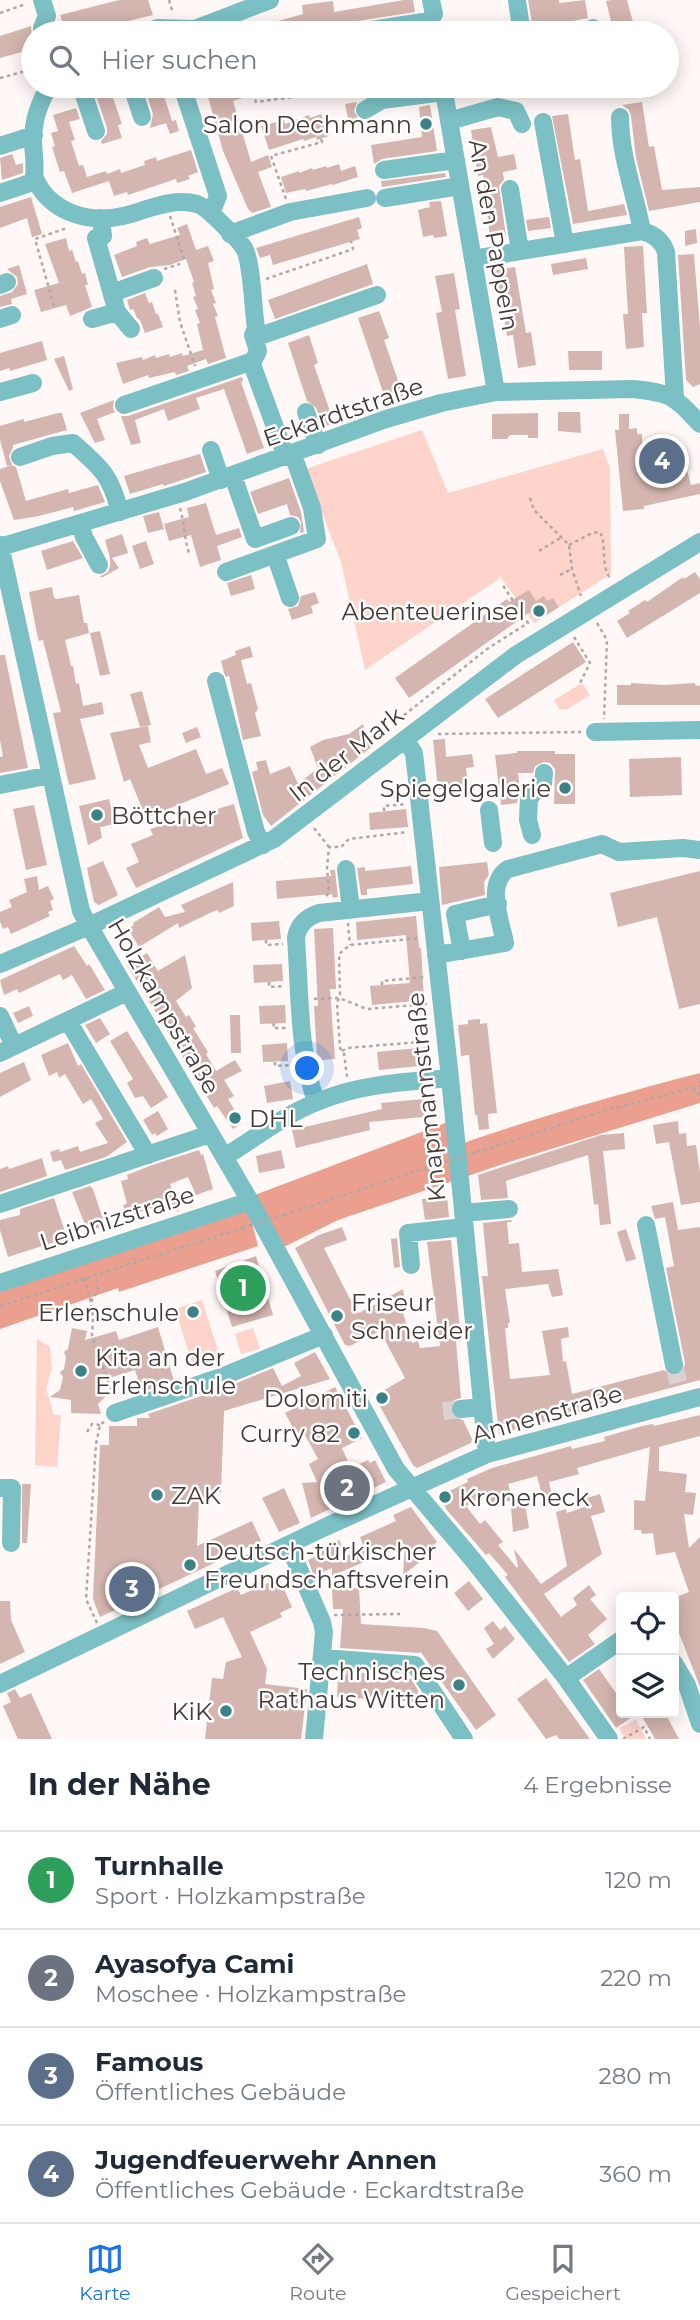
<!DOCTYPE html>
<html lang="de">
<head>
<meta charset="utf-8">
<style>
  body { margin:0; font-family:Montserrat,sans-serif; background:#f2f2f3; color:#1f2937 }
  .controls { position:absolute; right:21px; bottom:21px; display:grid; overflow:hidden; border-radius:7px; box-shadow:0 4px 18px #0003 }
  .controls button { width:63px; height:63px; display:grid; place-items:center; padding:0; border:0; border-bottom:2px solid #e0e1e3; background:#fff; color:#1f2937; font:35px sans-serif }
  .you { position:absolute; left:308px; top:1069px; width:24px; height:24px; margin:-18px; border:5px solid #fff; border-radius:50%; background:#1a73e8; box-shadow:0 0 0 10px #1a73e833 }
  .badge { display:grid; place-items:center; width:46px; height:46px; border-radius:50%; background:#1a73e8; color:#fff; font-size:23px; font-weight:700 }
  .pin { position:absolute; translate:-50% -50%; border:4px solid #fff; box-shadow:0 2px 7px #0006 }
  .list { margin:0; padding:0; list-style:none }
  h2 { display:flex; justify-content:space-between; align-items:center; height:91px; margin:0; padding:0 28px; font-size:30px }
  h2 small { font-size:23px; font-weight:400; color:#747a83 }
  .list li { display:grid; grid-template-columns:46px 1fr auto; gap:21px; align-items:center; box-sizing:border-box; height:98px; padding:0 28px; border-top:2px solid #e0e1e3 }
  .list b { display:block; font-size:26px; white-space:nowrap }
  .list p { margin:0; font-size:23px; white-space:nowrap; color:#747a83 }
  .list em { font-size:23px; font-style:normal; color:#747a83 }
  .icon { flex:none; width:38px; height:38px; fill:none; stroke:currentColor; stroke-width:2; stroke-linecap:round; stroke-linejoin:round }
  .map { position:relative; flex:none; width:700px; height:1739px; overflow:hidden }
  .search { position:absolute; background:#fff; box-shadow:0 4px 18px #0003; left:21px; right:21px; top:21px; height:77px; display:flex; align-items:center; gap:18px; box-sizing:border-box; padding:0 24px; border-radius:38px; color:#747a83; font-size:26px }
  .sheet { height:483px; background:#fff }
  nav { display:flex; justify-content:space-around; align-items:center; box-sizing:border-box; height:98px; border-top:2px solid #e0e1e3; background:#fff; font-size:19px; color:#747a83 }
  nav a { display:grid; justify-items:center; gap:4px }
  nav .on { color:#1a73e8 }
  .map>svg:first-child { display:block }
  .green { fill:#fdd3ca }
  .forest { fill:#eb9f8f }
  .building { fill:#d4b5af }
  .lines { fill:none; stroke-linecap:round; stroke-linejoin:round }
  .minor-tunnel { stroke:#dad1d0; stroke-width:18; stroke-dasharray:18 9; stroke-linecap:butt }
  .path { stroke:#b1a8a6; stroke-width:2.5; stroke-dasharray:3.5 3.5; stroke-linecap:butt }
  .minor { stroke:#7bc0c4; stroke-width:18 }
  .path-bridge { stroke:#b1a8a6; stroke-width:2.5; stroke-dasharray:3.5 3.5; stroke-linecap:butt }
  .poi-dot { fill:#3a8287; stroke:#fff; stroke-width:2.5 }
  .labels { text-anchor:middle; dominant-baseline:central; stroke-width:5; stroke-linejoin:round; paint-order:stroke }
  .poi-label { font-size:24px; fill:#443734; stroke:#fff; text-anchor:end }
  .street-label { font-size:24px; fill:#443734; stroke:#fff }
</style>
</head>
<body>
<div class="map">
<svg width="700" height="1739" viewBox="0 0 700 1739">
  <rect width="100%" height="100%" fill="#fff8f7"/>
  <path class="green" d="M422,430L448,493L603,449L610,468L611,574L534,623L497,572L500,578L365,670L341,562L305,469Z
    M582,683L590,695L568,709L560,710L554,700Z
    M202,1300L221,1360L194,1369L175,1309Z
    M253,1328L260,1349L241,1354L235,1334Z
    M37,1339L50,1347L52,1368L46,1389L54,1415H61L57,1467L35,1465Z
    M636,1720L646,1739H625L619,1728Z"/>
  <path class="forest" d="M700,1073V1103L509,1162L338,1220L282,1248L252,1196L448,1122L449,1148C531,1119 615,1095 700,1073Z
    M248,1207L258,1246L119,1292L118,1288L0,1329V1290Z"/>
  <path class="building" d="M119,0H148L153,15L116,24V22L76,33H66L60,15Z
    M404,0H413L415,12L351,22L338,33H245V31L271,23L303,14L302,5L333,1L334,12Z
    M528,0H559V3L585,0L588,18L533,29Z
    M611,0H627L636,33H614L606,1Z
    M31,26L33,49L0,58V36Z
    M93,86H109L122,124L118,125L122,138L102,144L101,141L107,134V128Z
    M144,86H164L167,94L164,96L172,121L176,120L179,131L170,134L166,123L150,128L153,114Z
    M205,86H274V88L233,101L251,162L268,155L272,167L258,172L271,207L252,213L248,209L223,151Z
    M354,86H392V87L356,97Z
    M357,102L354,111L360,121L349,123L345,104Z
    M642,102L649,147L654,146L662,190L700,187V202L649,211L636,158L631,116L629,110L622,105Z
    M430,105L437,151L382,159L374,164L371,145L422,137L419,107Z
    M76,108L80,119L69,122L75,140L71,141L79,166L83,165L87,177L106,171L107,174L120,169L121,173L145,165L144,161L156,157L157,161L191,150L198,172L188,176L190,179L177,183L176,179L128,195L127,192L114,196L109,181L72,193L64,171L60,172L52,147L55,146L51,133L58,131L53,115Z
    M321,114L329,136L317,140L316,137L304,141L303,139L269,150L261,126L284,120L285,124L309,115L310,118Z
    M568,114L575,160L580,159L588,211L624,204L627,215L573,224L552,116Z
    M491,127L498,157L514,154L517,169L503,172L504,180L499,186L506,236L490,238L483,175L478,176L471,130Z
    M12,154L16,165L23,163V173L2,180L0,158Z
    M339,164L341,171L355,166L358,177L333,185L332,184L306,191L305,189L286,193L281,177L299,171V173L312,168L313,170L326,166L327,168Z
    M445,173L446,177L382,187L381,181Z
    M31,197L42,234L32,237L27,218L0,228V207Z
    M441,201L447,236L434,238L433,235L423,237L418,210L430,207L429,202Z
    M359,217L362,228L357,230L360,239L273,265L270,255L260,258L256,248Z
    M549,217L551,228L528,231L526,220Z
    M187,224L196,250L208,246L214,261L208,263L214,289L211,290L216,303L213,304L218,316L215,317L226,358L208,364L206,359L187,366L189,371L176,375L175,372L149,378L148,375L123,384L116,363L142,357L143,360L155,355L156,358L169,354L170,357L182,353L183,356L203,350L197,324L200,323L195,310L198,309L193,297L196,296L192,283L194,282L186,259L170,265L150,267L122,277L114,255L137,246L136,242L147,238L150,244L180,235L177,228Z
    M696,229L697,243L685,246V231Z
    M66,238L69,251L72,250L76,262L78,261L82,274L85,273L88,285H85L92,307L70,316L66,305L41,312L34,290L59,283L45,244Z
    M643,246L647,313H642L644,347L626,349L623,314H628L624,247Z
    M694,254L700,328V384L693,387L686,380L678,255Z
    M586,258L588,269L553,275L551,264Z
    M367,264L373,284L275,319L268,300Z
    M19,265L27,294L11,299L12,304L0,307V296L12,292L18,284L17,277L7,269Z
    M515,267L526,333L531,332L536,365L518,368L513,335L507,336L496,270Z
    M454,273L460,309L455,310L466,376L448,379L436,313L442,312L435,276Z
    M145,293L149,303L152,302L156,314H158L163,327L145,333L140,320L137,318L133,309L130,310L127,300Z
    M379,311L389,338L384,340L404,398L387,404L358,318Z
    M309,335L318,363L314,365L334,423L324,427L316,408L307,401L288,343Z
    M42,341L47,360L10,371L9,368L0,371V353Z
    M568,351H602V370H569Z
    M64,356L73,389L69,391L54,359Z
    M242,377L243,381L241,382L264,448L247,454L224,389L196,398L200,409L168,421L164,409L135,420L141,443L131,445L121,416H128Z
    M114,400L113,408L115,412L97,419L105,440L95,443L80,413Z
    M558,412H580L581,433L558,431Z
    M58,413H62L67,430L13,445V448L9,456L12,465L7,466L0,440V426L24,419V422Z
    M538,413V438H528V435H510L507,439H492V414Z
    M619,414H629V429L637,428V434H642L643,451L669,445L675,473L687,470L691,485L700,483V494L644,506V509L623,511L615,430H619Z
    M200,454L206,472L164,486L163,484L130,494L124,476Z
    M12,465L16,467L26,501L68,489L69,493L98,485L105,502L74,511L73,507L39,516L14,520L0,481V469Z
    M289,478L301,512L304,532L300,533L301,522L298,517L290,515L287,504L258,514L250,492Z
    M206,503L216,535L239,528L242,537L217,546L221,560L200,567L191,535L169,541L164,524L189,517L187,508Z
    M159,512L164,529L148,533L143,516Z
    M122,534L128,553L112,558L119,568L103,577H99L108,572L110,566V558L105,540Z
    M73,541L83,558L47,570L41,551Z
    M146,541L154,564L140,569L132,546Z
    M695,572L700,579V593L627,638L617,621L630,613L628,611L645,600L647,602L683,577L684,579Z
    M251,575L255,589L231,596L227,583Z
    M52,587L54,598L57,599L79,595L84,623H87L89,633L65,640L71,666H73L76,684L79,683L83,706L102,702L104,714L80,719L96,779L69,785L53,713L61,712L43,640L39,641L37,634L29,592Z
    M529,590L536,601L544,596L547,601L553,598L559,607L539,620L533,610L409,698L395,678L507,599L509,602Z
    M315,592L319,603L311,606L313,613L292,620L288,609L298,606L301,596Z
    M100,631L110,674L100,676L90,633Z
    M573,642L586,662L498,718L485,699Z
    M250,646L253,657L241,660L247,684L251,683L258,709L255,713L261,736L243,740L229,676L226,677L224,673L221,661L236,655L235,651Z
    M0,655H5L28,768L0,773V757L3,756L0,740Z
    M631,683L663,685L695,683V685L700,686V705H617V685H631Z
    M142,691L151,725L140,727L130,694Z
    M363,724L366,735L374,745L271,826L263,815L252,772L258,770L256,762L266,760L270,774L290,766L298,784L318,768L310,747L323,740L349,734Z
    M148,726L151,742L139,745L148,768L196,749L206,774L222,768L229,784L146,818L130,779L124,782L110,733Z
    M197,727L201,737L186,743L182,733Z
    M445,739L446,757L472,754L474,767L466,768L468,786H461V790L448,791L447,788L438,789L433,740Z
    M517,751H555V754H575V804H554L555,769L550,763L544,762L535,766L533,773H518L520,791L517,803L501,805L495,755L517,753Z
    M681,757L682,795L630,797L629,759Z
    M109,799L115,824L100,827L102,838L88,845L79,806Z
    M234,804L243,838L136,888L126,868L139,862L131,844L153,835L150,829Z
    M34,805L47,865L26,870L13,809Z
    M406,809L408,827L370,830L369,813Z
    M103,861L118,895L99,905L94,902L87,868Z
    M487,862L489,875L484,882L485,895L442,905L439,867Z
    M411,866L413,884L367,889V895H361L357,868L365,867V871Z
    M330,870H335L338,897L333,898L332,894L277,899L276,881L331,876Z
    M700,871V1004L679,1009L657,917L618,927L610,893Z
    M37,876L39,890L48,886L54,899L50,901L53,910L48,912L50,916L11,934L8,927L3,929L0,922V912L12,907L9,900L27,892L24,879Z
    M233,882L234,906L219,913L218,910L212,912L179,928L178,923L139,947L128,929L134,925L133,923L159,907L165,917L185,912L181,905Z
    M416,916L419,948H421L424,1000L372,1005L370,986L410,983L406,935L357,940L356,922Z
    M279,921L281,939L252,941L251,923Z
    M333,928L336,989H330L335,1059L321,1060V1057H317L314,1006H318L314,929Z
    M74,946L87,966L89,964L105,990L86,999L72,975L63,980L60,974L19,993L17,989L4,995L0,980Z
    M147,953L158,971L185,955L192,988L176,1001L186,1017L189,1015L196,1027L193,1028L208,1052L206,1054L216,1071L235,1060L242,1071L224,1080L234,1096L228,1099L242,1123L233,1129L217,1106L214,1108L127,965Z
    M282,964L283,981L254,983L253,965Z
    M285,1005L286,1023L260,1024L259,1006Z
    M29,1006L33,1016L18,1023L13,1013Z
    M230,1015H240L241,1053H231Z
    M100,1018L110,1034L96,1043L85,1025Z
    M480,1019V1024L487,1023L497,1113L488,1114L489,1129L479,1130L477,1115H475L469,1055L461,1056L458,1025L468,1024V1020Z
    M127,1031L168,1097L151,1108L143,1096L135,1098L127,1083L133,1079L110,1041Z
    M68,1043L78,1066L81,1064L127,1142L106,1157L65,1170L61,1160L53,1162L50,1152L59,1149L60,1152L78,1146L80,1152L108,1143L95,1123L103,1119L91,1099L83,1104L65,1074L59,1078L57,1072L49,1076L41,1055Z
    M287,1043L288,1061L263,1062L262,1045Z
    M428,1047L430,1065L379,1070L377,1052Z
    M24,1062L31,1080L0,1097V1073Z
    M290,1081L293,1099L267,1103L264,1086Z
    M432,1098L434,1116L369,1122L370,1130L296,1148L292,1130L382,1109L381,1103Z
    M158,1111L168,1129L157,1136L155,1133L152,1135L143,1120Z
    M678,1121L679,1134L686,1133L687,1146L696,1145L700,1172V1202L681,1205L669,1142L656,1144L653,1125Z
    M624,1133L625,1149L603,1151L611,1224L600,1225L598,1204L594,1205L588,1155L506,1181L508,1198L481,1200L478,1175L601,1135Z
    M199,1150L201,1155L203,1154L213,1189L196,1195L188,1177L170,1184L179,1212L162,1205L127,1216L123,1205L127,1204L121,1181L128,1179L127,1175L152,1165Z
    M281,1150L285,1168L259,1173L256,1156Z
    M42,1158L47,1176L0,1192V1169L8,1166L9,1169Z
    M90,1186L93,1189L104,1222L103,1226L88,1232L72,1192Z
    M447,1196L449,1217L425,1220L422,1199Z
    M54,1198L67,1238L8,1257L0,1230V1220L20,1215V1209Z
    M673,1202L678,1230L700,1227V1380L499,1434L482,1276H488L483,1223L511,1220L512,1222H507L509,1244L519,1243L522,1272L558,1269L563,1295L552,1297L548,1284L505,1289L510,1323H508V1328H505L510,1379L550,1375L542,1331L568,1327L569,1337L561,1339L563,1362L566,1361L572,1394L664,1370L670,1375L677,1376L684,1369L685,1363L666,1268L674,1266L665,1217L655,1219L651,1206Z
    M342,1227L347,1240L324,1248L352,1303L359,1313L403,1289L405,1302L400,1303L412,1343L418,1341L420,1348L440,1346L427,1242L451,1240L461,1340L456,1341L461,1398L454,1400L450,1409L452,1416L463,1420L472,1439L471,1443L417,1468L413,1465L374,1396L405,1378L380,1331L350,1346L345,1345L295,1248L319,1235Z
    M626,1229L636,1259L626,1262L617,1232Z
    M397,1238L400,1267L394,1268L391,1239Z
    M256,1256L273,1315L232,1327L215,1271Z
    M158,1327L174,1381L142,1392L135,1370L103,1380L100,1395L106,1396L98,1404L101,1414L71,1413V1400L50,1397L60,1390L63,1377L60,1372L64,1369L66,1357L64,1352L68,1349L72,1328L87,1331L85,1340L116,1331L119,1340Z
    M315,1352L330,1379L224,1411L221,1492H215L214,1499H199L197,1546L252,1521L261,1541L100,1617L93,1599L100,1445H109V1426H137V1418H150L148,1414L225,1388L273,1368L282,1386L301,1376L294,1363Z
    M335,1387L362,1438L342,1448L351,1468L368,1460L370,1463L375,1460L386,1482L311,1518L302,1483L317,1482L309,1464L318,1459L304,1433L298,1437L285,1413Z
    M700,1415V1436L659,1447V1471L687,1474L685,1492L696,1493L693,1515L684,1514L689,1548L700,1537V1687L674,1620V1598L689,1592L675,1552L656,1555L653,1533L642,1534L641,1530H634V1500L645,1501L650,1447L577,1468L579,1474L549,1482L552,1496L543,1499L537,1476L508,1484L513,1500L491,1505L488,1493L466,1506L480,1524L485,1520L503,1542L498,1545L517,1568L518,1566L514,1549L541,1584L567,1566L556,1512L566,1509L567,1513L590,1505L587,1498L600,1494L605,1512L591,1516L602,1554L544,1594L561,1617L577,1605L573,1598L589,1585L596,1595L590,1599L607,1619L588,1635L595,1644L569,1662L505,1577L508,1575L489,1553L486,1555L446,1509L441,1495L468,1482L467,1479L492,1468L571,1446L572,1449L605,1441L604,1437L642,1426L653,1424L654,1426Z
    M22,1484H31L27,1543H22Z
    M284,1488L300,1523L279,1532L262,1498Z
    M525,1504L529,1528L513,1532L511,1507Z
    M411,1507L437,1542L424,1553L426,1557L403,1575L405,1544L332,1576V1568L314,1576L308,1560L317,1556L315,1551L339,1540L347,1556L364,1547L360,1537L396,1521L393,1515Z
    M279,1578L292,1607L280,1613L282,1617L250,1632L267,1669L265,1684L307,1689L301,1739H205L212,1678L223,1679L226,1662L242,1657L223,1617L195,1629L187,1611L237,1588L241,1595Z
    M469,1581L483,1599L468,1611L454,1593Z
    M359,1588L361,1624L424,1628L437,1631L496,1715L476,1730L420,1651V1653L340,1648L343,1609H333L332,1589Z
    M0,1601H10L11,1620L25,1652L0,1664Z
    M493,1621L500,1630L505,1626L515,1639L493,1659L486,1649L494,1644L484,1628Z
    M599,1669L621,1700V1713H638L616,1728L583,1680Z
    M347,1671L365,1673V1676L411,1679L418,1690L417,1702L337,1697L338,1675H346Z
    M546,1678L561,1699L590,1739H559L556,1735L546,1739L517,1699Z
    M15,1689L20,1698L31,1693L52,1739H18L3,1706L11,1702L7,1693Z
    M640,1713H665L679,1739H655Z"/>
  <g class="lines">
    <path class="minor-tunnel" d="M674,1365L679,1385
      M443,1411L461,1409"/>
    <path class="path" d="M169,0L173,13
      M0,13L26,4
      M0,78L33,69
      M251,86L256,102L301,96
      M286,199L271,156L322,142L321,139
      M170,216L184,259
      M164,269L180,264
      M266,279L353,249L351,241
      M175,290L180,322L195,366
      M54,306L35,239L67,228
      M530,498L534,510L569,545L572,569L581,596
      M180,508C185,525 184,540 190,556
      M569,545L592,533L600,532C607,546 600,563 610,578
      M539,551L562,537
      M560,575L572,569
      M597,623L607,640L604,719
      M574,637L590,663L579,685
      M393,724L487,649L528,623L502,584
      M438,734L581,732
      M384,811V806L405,804
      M314,828L329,847
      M326,896L329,893L327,867L329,847H341L349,839L408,832
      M348,923L350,945
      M266,940V945L283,944
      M269,982V987L284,986
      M382,985V981L424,977
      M314,999L339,998L367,1009L427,1004
      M274,1023L273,1028H287
      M342,1051L347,1048L432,1041
      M275,1062V1066L292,1065
      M347,1077L344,1054L340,1048L337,1003L340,995L339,954L350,945L420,938
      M700,1080V1084
      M694,1088V1092L700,1094
      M477,1152L596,1113L700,1086
      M284,1215L438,1164
      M128,1265L138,1254
      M84,1278L90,1297L93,1318L92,1336L111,1390L112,1399
      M91,1302L98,1290L95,1275
      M0,1306L242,1228
      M87,1432L92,1424L100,1425
      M334,1615L400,1614
      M97,1623L86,1599L96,1444L100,1425L105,1421
      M623,1739L644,1727L650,1739"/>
    <path class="minor" d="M42,0L47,16L42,28L43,33
      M517,1L522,33
      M144,33L158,28L195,29L270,0
      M353,33L429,21
      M431,33L429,21L434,14L431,0
      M593,33V28
      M49,86C39,104 33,120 33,141C33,153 36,163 34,176C48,212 88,224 123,216C148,210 171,197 197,204C207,207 237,238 244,248C252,261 253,310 256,328L253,335L258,351L253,361V367L286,457
      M81,86L96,131
      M132,86L142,117
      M182,86L218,196L211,213
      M443,86L496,392
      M365,110L382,100L444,92
      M620,117C620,156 635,193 642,231
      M449,121L498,107L516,111L522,124
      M543,122L565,244
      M0,146L34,135
      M384,170L456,160
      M510,189L520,251
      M0,193L36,181
      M385,198L460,186
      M230,234L290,212L367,198
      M473,259L642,231C654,234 662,240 666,252L675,397
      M0,285L7,282
      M112,293L154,278
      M117,312L131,329
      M0,319L12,315
      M92,319L117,312L96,238L103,236L101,218
      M254,338L377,295
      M0,392L33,383
      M124,405L253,361
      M306,412L318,445
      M211,450L221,480
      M20,457L52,446L73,443C101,468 110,474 120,512
      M233,476L255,539L291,526
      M80,524L84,537L99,565
      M0,545L81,911L89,926L250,1201L396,1469L473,1560L566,1678L609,1739
      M0,547L185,492L386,419L441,403L496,392L633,389C672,393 674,396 700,424
      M275,554L290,598
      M226,572L317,539L312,508L293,455
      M216,681L256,832L263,845
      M595,732L700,730
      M405,739L414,753L450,1078L487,1454
      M0,785L51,775
      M489,810L493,843
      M532,835L528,820L529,798L543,784L544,773
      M346,869L351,909
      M462,951L455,914L498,904
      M436,955L505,943C501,921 485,884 508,869L602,844L619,852L683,848L700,850
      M0,964L89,926L274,839L516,655L700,542
      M0,1016L14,1046
      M68,1021L148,1155
      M0,1053L127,992
      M316,1102C298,1049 300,993 296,938C298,924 307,917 319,913L430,901
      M224,1157C254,1139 284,1115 317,1102C359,1084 405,1082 450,1078
      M0,1204L210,1134
      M463,1213L509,1209
      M646,1225L674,1365
      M411,1265L408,1233L464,1227
      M0,1283L250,1201
      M461,1409L482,1407
      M115,1413L221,1377L324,1335
      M0,1488H12L11,1543
      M289,1546L322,1622L324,1632L314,1739
      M323,1658L415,1665L464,1739
      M674,1663L687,1685L700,1724
      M566,1678L621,1640
      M0,1684L321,1529L487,1454L700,1397"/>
    <path class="path-bridge" d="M438,1164L477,1152
      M242,1228L284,1215"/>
  </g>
  <g class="poi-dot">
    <circle cx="426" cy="124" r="7"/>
    <circle cx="539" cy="611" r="7"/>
    <circle cx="565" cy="788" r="7"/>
    <circle cx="97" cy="815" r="7"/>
    <circle cx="235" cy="1118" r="7"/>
    <circle cx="193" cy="1312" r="7"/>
    <circle cx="337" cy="1316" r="7"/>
    <circle cx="81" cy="1371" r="7"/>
    <circle cx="382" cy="1398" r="7"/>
    <circle cx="354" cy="1433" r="7"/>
    <circle cx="157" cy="1495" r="7"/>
    <circle cx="445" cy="1497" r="7"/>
    <circle cx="190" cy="1565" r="7"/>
    <circle cx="459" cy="1685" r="7"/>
    <circle cx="226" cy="1711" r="7"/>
  </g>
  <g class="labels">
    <g class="poi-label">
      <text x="412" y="124">Salon Dechmann</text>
      <text x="525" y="611">Abenteuerinsel</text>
      <text x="551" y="788">Spiegelgalerie</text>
      <text x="111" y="815" text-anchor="start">Böttcher</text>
      <text x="249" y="1118" text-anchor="start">DHL</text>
      <text x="351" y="1302" text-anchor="start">Friseur<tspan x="351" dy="28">Schneider</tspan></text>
      <text x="179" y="1312">Erlenschule</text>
      <text x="95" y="1357" text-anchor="start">Kita an der<tspan x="95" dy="28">Erlenschule</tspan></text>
      <text x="368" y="1398">Dolomiti</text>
      <text x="340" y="1433">Curry 82</text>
      <text x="171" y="1495" text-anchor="start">ZAK</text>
      <text x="459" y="1497" text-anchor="start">Kroneneck</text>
      <text x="204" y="1551" text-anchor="start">Deutsch-türkischer<tspan x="204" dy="28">Freundschaftsverein</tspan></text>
      <text x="445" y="1671">Technisches<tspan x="445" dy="28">Rathaus Witten</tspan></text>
      <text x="212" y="1711">KiK</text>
    </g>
    <g class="street-label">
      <text transform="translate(494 235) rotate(80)">An den Pappeln</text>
      <text transform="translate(343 412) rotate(-19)">Eckardtstraße</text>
      <text transform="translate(346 754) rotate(-38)">In der Mark</text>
      <text transform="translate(164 1006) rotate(60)">Holzkampstraße</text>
      <text transform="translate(426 1097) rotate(-96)">Knapmannstraße</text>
      <text transform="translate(117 1218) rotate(-18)">Leibnizstraße</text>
      <text transform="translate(547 1414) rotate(-16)">Annenstraße</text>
    </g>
  </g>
</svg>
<div class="controls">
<button><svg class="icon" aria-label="locate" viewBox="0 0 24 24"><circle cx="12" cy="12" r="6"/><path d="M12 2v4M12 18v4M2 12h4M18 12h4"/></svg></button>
<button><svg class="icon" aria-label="layers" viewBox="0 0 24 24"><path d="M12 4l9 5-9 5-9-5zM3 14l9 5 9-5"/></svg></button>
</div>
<div class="you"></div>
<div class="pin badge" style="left:243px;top:1288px;background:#2e9e5b">1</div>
<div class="pin badge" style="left:347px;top:1488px;background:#6b7280">2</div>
<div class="pin badge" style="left:132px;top:1589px;background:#5c6f8a">3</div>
<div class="pin badge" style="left:662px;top:461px;background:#5c6f8a">4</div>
<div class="search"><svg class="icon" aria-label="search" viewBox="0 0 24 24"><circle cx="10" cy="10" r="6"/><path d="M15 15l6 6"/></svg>Hier suchen</div>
</div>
<section class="sheet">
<h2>In der Nähe<small>4 Ergebnisse</small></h2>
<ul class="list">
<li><span class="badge" style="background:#2e9e5b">1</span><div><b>Turnhalle</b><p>Sport · Holzkampstraße</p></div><em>120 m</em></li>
<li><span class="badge" style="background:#6b7280">2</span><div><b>Ayasofya Cami</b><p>Moschee · Holzkampstraße</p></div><em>220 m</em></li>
<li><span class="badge" style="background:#5c6f8a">3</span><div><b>Famous</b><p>Öffentliches Gebäude</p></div><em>280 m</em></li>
<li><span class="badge" style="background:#5c6f8a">4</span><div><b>Jugendfeuerwehr Annen</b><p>Öffentliches Gebäude · Eckardtstraße</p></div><em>360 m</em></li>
</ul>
</section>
<nav>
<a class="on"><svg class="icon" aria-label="map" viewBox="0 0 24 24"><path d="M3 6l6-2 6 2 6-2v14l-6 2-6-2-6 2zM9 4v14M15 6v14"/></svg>Karte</a>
<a><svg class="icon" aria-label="directions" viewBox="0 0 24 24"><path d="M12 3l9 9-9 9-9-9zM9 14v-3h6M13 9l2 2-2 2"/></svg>Route</a>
<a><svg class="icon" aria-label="saved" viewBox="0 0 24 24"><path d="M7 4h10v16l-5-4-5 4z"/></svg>Gespeichert</a>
</nav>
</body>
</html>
